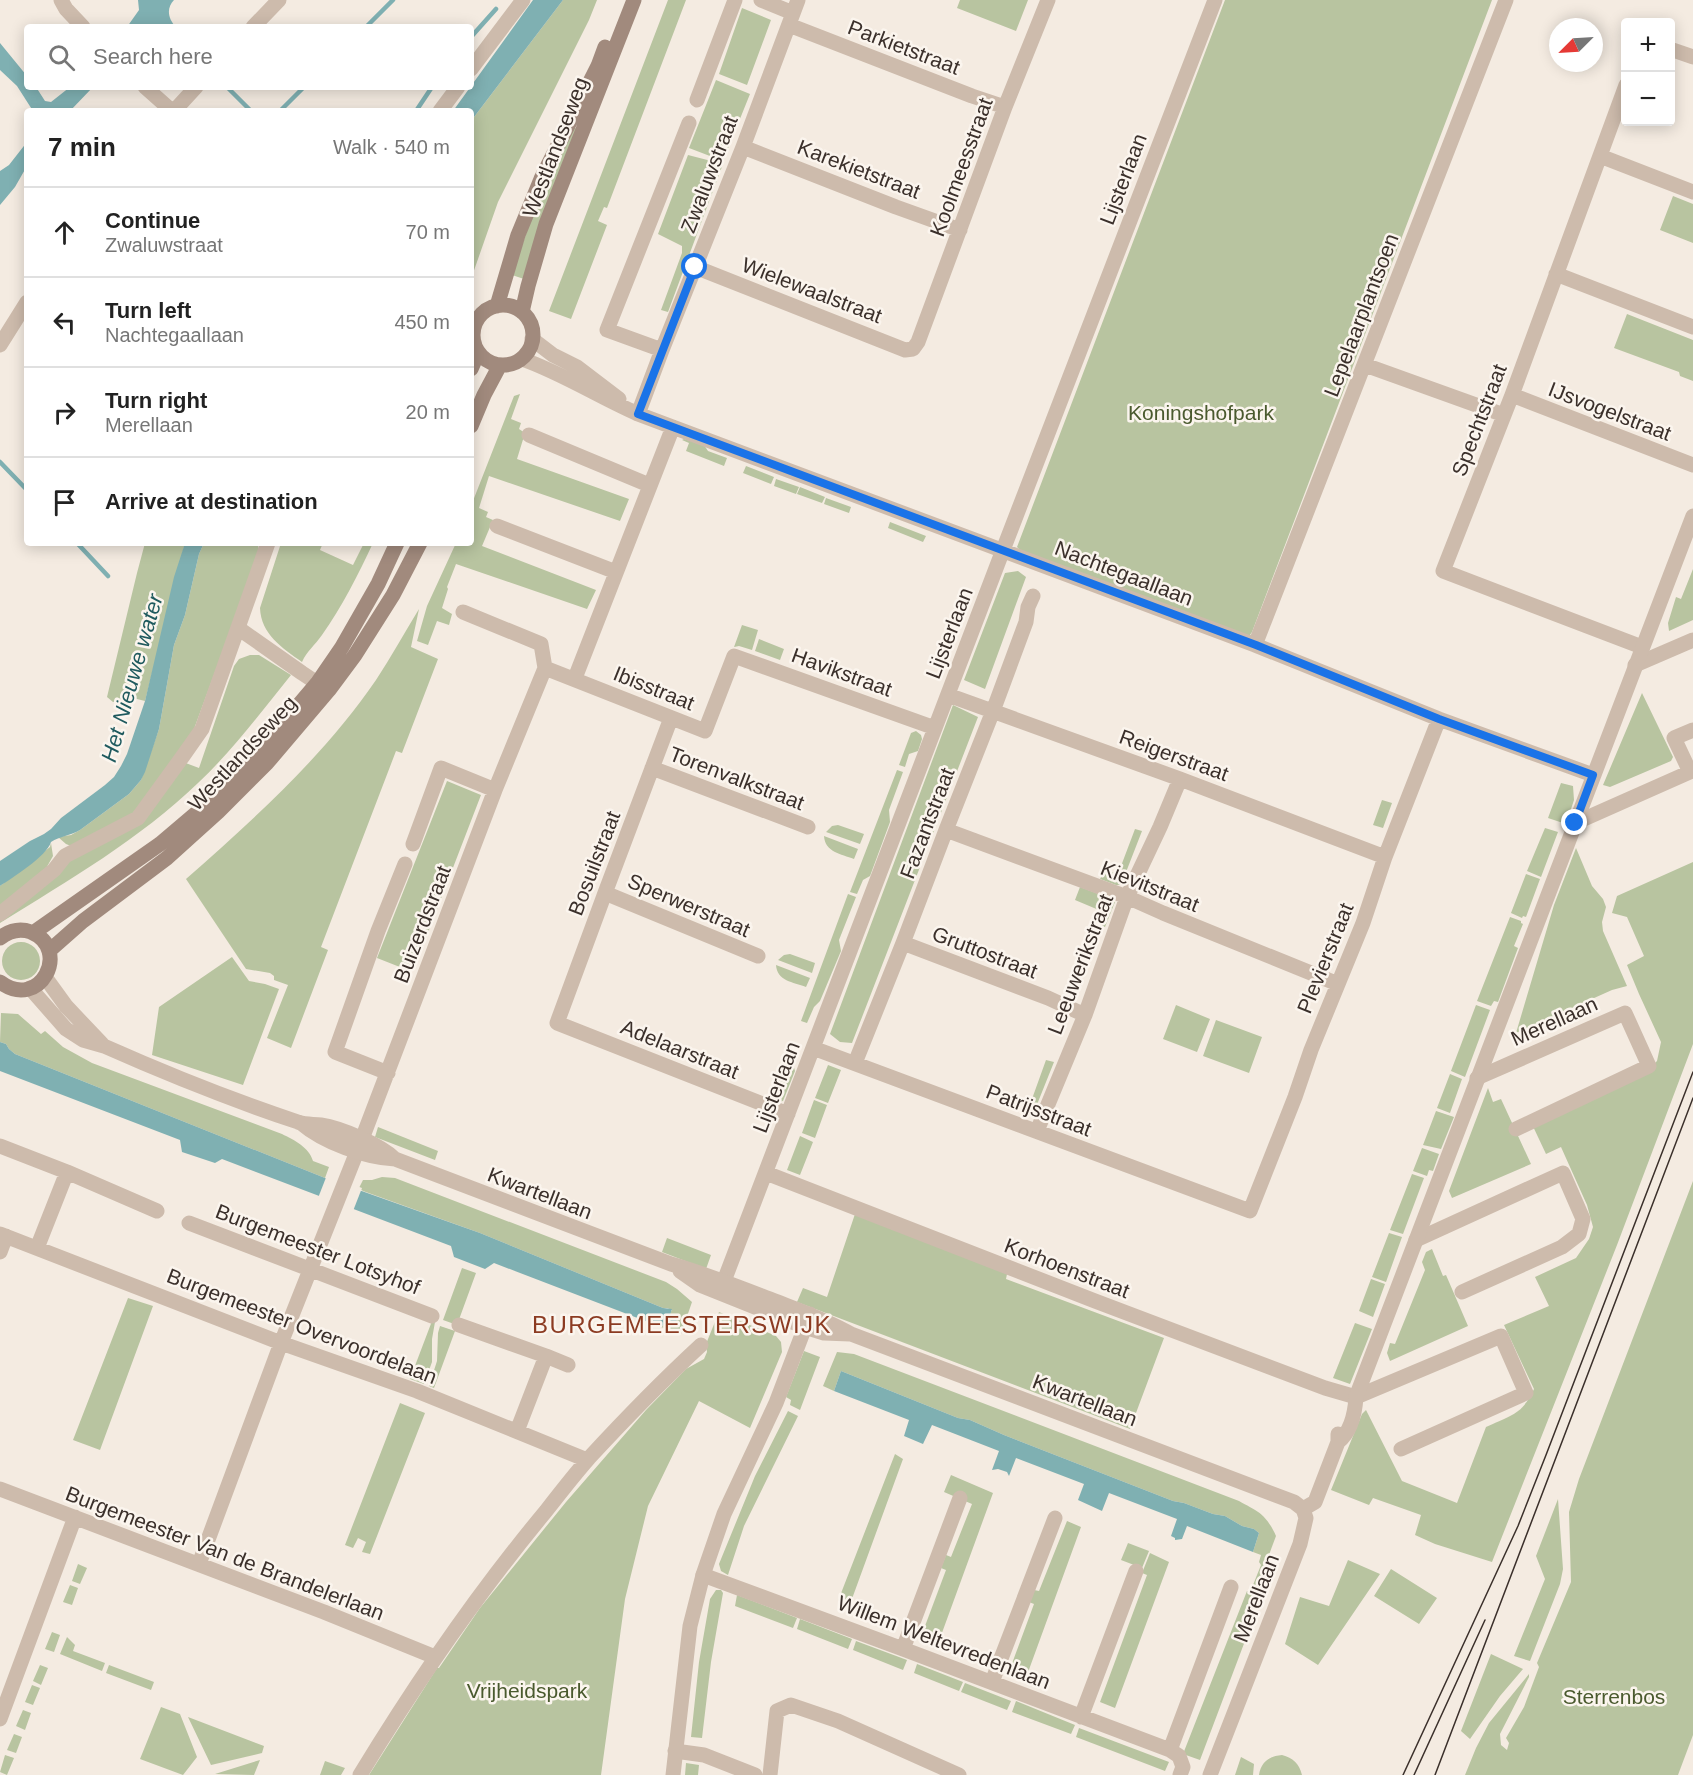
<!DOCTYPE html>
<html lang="en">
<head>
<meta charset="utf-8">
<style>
  body { margin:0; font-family:Arial,sans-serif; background:#f6f6f6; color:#222 }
  .controls { position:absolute; right:18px; top:18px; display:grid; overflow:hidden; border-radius:6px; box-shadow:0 3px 15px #0003 }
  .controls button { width:54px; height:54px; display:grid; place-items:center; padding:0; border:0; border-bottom:2px solid #e0e0e0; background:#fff; color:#222; font:30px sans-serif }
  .compass { position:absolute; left:1549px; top:18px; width:54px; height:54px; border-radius:50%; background:#fff; box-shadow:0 3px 15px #0003; rotate:246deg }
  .stop { position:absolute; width:18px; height:18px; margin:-14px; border:4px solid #1a73e8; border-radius:50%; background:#fff }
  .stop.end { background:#1a73e8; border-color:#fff; box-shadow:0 2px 6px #0008 }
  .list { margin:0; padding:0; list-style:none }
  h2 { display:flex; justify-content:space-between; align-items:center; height:78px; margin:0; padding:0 24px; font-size:26px }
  h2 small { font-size:20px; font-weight:400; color:#767676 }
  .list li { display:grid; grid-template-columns:39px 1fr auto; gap:18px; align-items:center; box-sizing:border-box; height:90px; padding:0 24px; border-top:2px solid #e0e0e0 }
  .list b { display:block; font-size:22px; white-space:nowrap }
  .list p { margin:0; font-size:20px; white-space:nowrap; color:#767676 }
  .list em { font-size:20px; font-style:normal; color:#767676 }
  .icon { flex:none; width:33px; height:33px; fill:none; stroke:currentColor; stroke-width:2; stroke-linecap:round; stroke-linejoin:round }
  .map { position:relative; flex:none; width:1693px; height:1775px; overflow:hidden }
  .search { position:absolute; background:#fff; box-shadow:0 3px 15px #0003; left:24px; top:24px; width:450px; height:66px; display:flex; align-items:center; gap:15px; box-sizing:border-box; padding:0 21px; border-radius:6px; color:#767676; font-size:22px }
  .panel { position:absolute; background:#fff; box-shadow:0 3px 15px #0003; left:24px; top:108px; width:450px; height:438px; border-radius:6px }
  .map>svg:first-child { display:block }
  .green { fill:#b8c4a0 }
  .water { fill:#7fb0b2 }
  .pier { fill:#f4ebe1 }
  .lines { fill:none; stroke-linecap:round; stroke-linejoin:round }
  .stream { stroke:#7fb0b2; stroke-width:4.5 }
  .minor { stroke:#cdbbac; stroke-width:15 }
  .tertiary { stroke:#cdbbac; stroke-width:15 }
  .secondary { stroke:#a18a7d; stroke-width:15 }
  .tram { stroke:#3b302b; stroke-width:1.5 }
  .route { stroke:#1a73e8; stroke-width:8 }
  .labels { text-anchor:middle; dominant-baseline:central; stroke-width:5; stroke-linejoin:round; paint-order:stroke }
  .street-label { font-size:21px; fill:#3b302b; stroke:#fbf5ee }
  .park-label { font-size:21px; fill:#4a5a2e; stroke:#fbf5ee }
  .water-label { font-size:22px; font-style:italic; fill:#1f5a5e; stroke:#fbf5ee }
  .quarter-label { font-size:24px; letter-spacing:1.5px; fill:#8c3b22; stroke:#fbf5ee }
</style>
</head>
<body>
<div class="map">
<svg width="1693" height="1775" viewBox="0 0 1693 1775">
  <rect width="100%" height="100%" fill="#f4ebe1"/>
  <path class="green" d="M563,0H597L589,20L498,202L471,279V121Z
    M668,0H686L607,208L604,207L598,221L607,225L571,319L549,311Z
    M960,0H1028L1016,31L957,8Z
    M1225,0H1492L1252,632L1248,638L1022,552L1017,547Z
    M742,8L771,20L747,85L719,74Z
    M716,80L750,94L723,161L689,148Z
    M572,127L578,129L524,279L512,275L540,193Z
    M688,155L723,164L668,312L661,310L682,253V246L658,234Z
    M1673,196L1693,204V243L1660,230Z
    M1627,314L1693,340V381L1680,376L1679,372L1614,348Z
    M520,394L511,419L521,423L519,429L525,433L517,459L629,499L620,521L489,476L479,508L488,512L486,517L493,520L482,546L596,590L587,609L456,564L447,587L448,589L442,608L452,614L449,625L437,621L428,645L417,641L427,606L456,543H471V506L514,396Z
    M684,439L704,445L708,451L727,458L724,466L686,451L689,443L682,440Z
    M746,466L774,477L771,484L743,473Z
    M776,479L799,487L796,494L774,486Z
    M800,487L825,497L822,503L797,494Z
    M826,498L851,507L849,513L824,504Z
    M890,522L926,536L923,542L888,528Z
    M145,543H185L145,701L125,696L123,700L113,702L107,697L137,573Z
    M204,543H258L259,553L194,729L160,783L130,816L71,846L66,844L58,837L71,835L80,830L129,794L141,780L159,729L174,645L185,615L199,554Z
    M281,543H323L320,550L353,565L364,543H373C358,575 342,607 322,635C315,645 307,651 302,662C282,648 261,634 260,608Z
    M1693,569V620L1669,631L1668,623L1676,597L1681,599Z
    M1018,571L1026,577L985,689L964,680L1005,573Z
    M419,609L411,647L438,659L402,753L396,751L321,947L328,950L291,1048L267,1038L288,985L274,980V976L270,973L246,969L186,879C255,818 324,756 376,680C391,657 405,632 419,609Z
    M742,625L758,630L752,650L739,646L734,647Z
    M759,639L784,649L780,660L755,651Z
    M250,655H259L291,675C261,712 233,750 198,783C140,839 69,880 0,923V917L67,858L116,835L183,762L199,768L234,666L239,659Z
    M1642,693L1673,757L1671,761L1610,787L1603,785Z
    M953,705L978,717L852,1043L840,1042L830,1034Z
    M916,731L921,735L922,739L918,751L909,754L905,767L899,765L911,733Z
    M897,770L903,772L889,810L890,822L870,876L863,880L857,894L850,892Z
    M447,781L481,795L414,969L410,971L377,958Z
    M1561,783L1573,786L1574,800L1566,824L1548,818Z
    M1382,800L1392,803L1383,828L1373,825Z
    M838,825L864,834L860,844L826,832L832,826Z
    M1545,828L1558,832L1541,877L1527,871Z
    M1135,829L1142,831L1121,885H1116L1100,879L1105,870L1118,874Z
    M824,836L858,849L854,859C841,854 825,852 824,836Z
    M51,843L53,856L44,872L0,907V886L50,847Z
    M1576,848L1592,886L1603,899L1606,907L1602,922L1603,931L1627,986L1612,990L1516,1033L1554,905Z
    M1693,862V1044L1617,1245L1492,1562L1435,1544L1415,1535L1421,1515L1373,1498L1369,1505L1331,1490L1362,1414L1366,1410L1402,1481L1457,1503L1486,1427C1511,1415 1522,1415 1534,1389L1504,1325L1549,1306L1535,1277L1576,1258L1589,1239L1593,1227L1587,1205L1561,1147L1546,1154L1530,1120L1653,1065L1657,1061L1661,1042L1639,994L1627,965L1644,956L1627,917L1612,913L1617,896Z
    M1526,874L1540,879L1526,917L1523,916L1522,918L1511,913Z
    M1080,887L1112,899L1115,902L1105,927L1102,926L1106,913L1075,900Z
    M848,894L856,897L839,940L841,951L820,1001L814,1007L807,1023L801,1021Z
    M1510,917L1521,921V923L1523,924L1514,946L1518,948L1498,1002L1494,1001L1491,1006L1477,1001Z
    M2 961a19 19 0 1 1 38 0a19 19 0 1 1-38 0Z
    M790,954L815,963L812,973L778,960L784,955Z
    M232,957L249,981L265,984L279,989L243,1085L152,1055L159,1007Z
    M776,965L810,978L806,987C793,982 777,981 776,965Z
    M1176,1005L1210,1019L1197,1052L1163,1039Z
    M1476,1005L1490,1010L1465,1077L1451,1071Z
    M1,1013L18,1014L41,1034L45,1031L63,1047L92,1063L282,1134C294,1140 309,1147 313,1161L329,1167L325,1178L15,1054L9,1049L6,1044L0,1042Z
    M1216,1020L1262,1037L1249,1073L1203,1056Z
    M1046,1060L1054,1062L1034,1112L1028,1110Z
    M785,1061L793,1064L795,1071L783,1101L777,1102L771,1099Z
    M828,1065L841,1070L828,1103L815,1098Z
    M1450,1074L1462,1079L1450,1113L1437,1108Z
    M1488,1088L1493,1102L1501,1099L1531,1164L1452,1198L1449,1191Z
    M814,1100L827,1105L815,1138L802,1133Z
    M1436,1111L1454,1117L1441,1149L1423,1145Z
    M378,1127L438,1151L435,1160L375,1137Z
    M800,1136L813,1142L800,1175L787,1170Z
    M1422,1148L1439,1154L1433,1171L1429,1170L1427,1176L1413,1171Z
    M1412,1174L1424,1178L1403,1234L1390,1230Z
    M382,1177L395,1178L666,1282L677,1289L692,1302L681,1334L661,1327L667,1322L674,1325L669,1315L672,1310L667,1308H663L480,1233L363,1191L359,1188L363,1180H372Z
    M1693,1181V1735L1678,1775H1465L1476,1748L1489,1723L1529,1674V1677L1500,1734L1501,1745L1507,1750L1509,1743L1506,1738L1524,1707L1539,1667L1537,1663L1571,1582L1569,1512L1579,1479Z
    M855,1214L1007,1274L1006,1279L1164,1338L1130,1429L797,1302L803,1288L827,1297Z
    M1389,1233L1402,1237L1386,1282L1372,1277Z
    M667,1238L711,1255L706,1269L662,1252Z
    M1432,1249L1443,1276L1446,1275L1468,1326L1390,1361L1387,1353L1390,1343L1395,1344L1425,1270L1422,1262L1426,1252Z
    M462,1268L476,1273L457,1325L443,1320Z
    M1371,1279L1385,1284L1373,1317L1359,1311Z
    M128,1298L153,1306L100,1450L73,1440Z
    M719,1312L776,1336L781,1342L782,1352L750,1428L699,1401L648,1506L625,1599L601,1775H369L437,1668H439L480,1608L566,1502L646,1410L686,1369L704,1359L707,1352L706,1344Z
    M432,1321L435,1322L432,1339V1362L424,1384L410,1379Z
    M1355,1323L1372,1329L1350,1384L1333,1378Z
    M440,1326L455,1331L434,1388L429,1386L437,1361L438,1333Z
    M804,1351L820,1357L800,1410L790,1405L791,1400L786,1397Z
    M837,1352L854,1354L1239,1501C1259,1512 1266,1514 1276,1536L1257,1587L1253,1585L1261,1565L1259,1562L1261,1555L1253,1552L1259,1533L1254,1529L1242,1526L1225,1516L1213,1514L1184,1503L1173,1501L1004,1435L970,1420L958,1418L841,1371L834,1391L823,1386Z
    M400,1403L425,1413L370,1554L362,1552L366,1542L358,1538L353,1548L345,1545Z
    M788,1411L798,1416L744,1526L728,1575L721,1571L719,1564L755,1476Z
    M895,1454L903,1459L849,1607L838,1601Z
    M951,1475L993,1493L939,1641L922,1634L946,1570L941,1568L946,1555L951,1557L972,1504L944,1492Z
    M1558,1499L1563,1569L1560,1584L1530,1661L1514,1656L1545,1579L1536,1556Z
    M1067,1521L1081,1527L1027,1675L1010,1669L1034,1604L1029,1602L1034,1590L1039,1591Z
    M1128,1543L1149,1551L1142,1568L1121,1560Z
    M1150,1553L1169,1562L1115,1708L1100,1702L1147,1575L1142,1573Z
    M1348,1560L1380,1574L1318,1665L1285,1644L1300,1597L1329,1606Z
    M78,1564L87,1568L80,1584L72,1581Z
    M1391,1569L1437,1598L1419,1624L1374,1596Z
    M70,1585L78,1588L72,1605L63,1602Z
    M716,1590H721L723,1593L711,1662L702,1738L691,1737L699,1662L710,1599Z
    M1247,1591L1262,1596L1200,1760L1183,1754Z
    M737,1595L797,1618L793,1628L735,1606Z
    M800,1619L852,1639L848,1649L797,1629Z
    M52,1632L60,1635L54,1652L45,1649Z
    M67,1637L75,1645L73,1651L105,1663L102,1671L60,1654Z
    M856,1641L907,1660L903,1670L853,1650Z
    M1491,1654L1523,1669L1500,1696L1470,1739L1461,1731Z
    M917,1664L963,1682L959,1691L914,1673Z
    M40,1665L48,1668L41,1685L33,1681Z
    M109,1665L154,1682L151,1690L106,1673Z
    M965,1683L1011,1701L1007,1710L961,1692Z
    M32,1685L40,1688L33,1705L25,1702Z
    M1016,1701L1075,1725L1071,1734L1012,1712Z
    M161,1707L180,1714L197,1757L183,1775L140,1759Z
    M23,1710L31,1713L25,1730L16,1726Z
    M188,1717L264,1746L262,1753L211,1765Z
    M1079,1728L1169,1762L1165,1771L1076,1737Z
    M14,1734L22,1737L16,1753L7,1750Z
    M5,1755L14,1758L7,1775L0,1772Z
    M1282,1755C1293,1758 1299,1763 1302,1775H1259C1261,1762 1269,1756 1282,1755Z
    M1241,1757L1254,1764L1253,1775H1235Z
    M260,1760L254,1775L215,1774Z
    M325,1761L345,1768L341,1775H320Z
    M686,1763L699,1765L698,1775H685Z"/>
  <path class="water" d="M138,0H174C166,8 168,19 176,27H127L139,10Z
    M533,0H563L471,121V111H453Z
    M0,43L27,76V87H36L45,101L51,102L70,87H93L70,111H33L17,86L0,70Z
    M27,142V166L15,187L0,205V171L9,165Z
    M185,543H204L199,554L185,615L174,645L159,729L145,772L141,780L129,794L80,830C70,836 60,836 51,842C47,856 12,878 0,886V861L30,841L44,834L51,829L61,818L105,785L114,777L121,766L127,754L145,701L174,577Z
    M0,1042L6,1044L9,1049L15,1054L325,1178L480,1233L663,1308L672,1309L670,1315L677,1318L675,1325L667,1322L661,1327L494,1263L485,1269L454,1257L451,1246L222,1159L215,1163L182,1152L180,1140L0,1071Z
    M841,1371L958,1418L970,1420L1004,1435L1173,1501L1184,1503L1213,1514L1225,1516L1242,1526L1254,1529L1259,1533L1253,1552L1187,1526L1182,1539L1175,1540V1538L1171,1536L1177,1519L1109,1493L1102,1511L1078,1500L1084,1484L1016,1458L1009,1476L1007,1472L998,1469L992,1470L999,1451L932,1425L923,1444L904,1436L909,1420L834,1391Z"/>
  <path class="pier" d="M327,1175L362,1188L353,1211L318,1198Z"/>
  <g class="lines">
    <path class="stream" d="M366,27L393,0
      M471,37L496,9
      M227,87L251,111
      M280,111L304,87
      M416,111L432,87
      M0,462L27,490
      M77,543L108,576"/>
    <path class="minor" d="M61,0L66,9L83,27
      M761,0L793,13
      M789,25L972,96L1005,107
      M253,27L279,0
      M1670,49L1693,57
      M471,69L523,0
      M1626,85L1512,395L1443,571L1642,647
      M145,87L172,111
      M697,100L735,0
      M174,111L196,87
      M440,111L458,87
      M743,147L896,207L960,230
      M1600,156L1693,192
      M695,267L905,350L913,349L918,342L1005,107L1048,0
      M1556,274L1693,327
      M532,339L553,355L577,367L619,399
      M0,345L27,302
      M662,350L607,330L689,123
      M522,359C562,373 599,397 638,414L1255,645L1439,719L1593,775
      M1365,365L1504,415
      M1512,395L1693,465
      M638,414L662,350L743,147L798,0
      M529,435L649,485
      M497,526L616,572
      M463,612L541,644L545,668
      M238,628L302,673L326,689
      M1255,645L1506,0
      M1635,665L1693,640
      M545,668L705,731L734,656L935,728
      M575,678L673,427
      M948,695L1180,779L1385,857
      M671,718L605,893L557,1023L788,1114
      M652,768L808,827
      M1575,823L1690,772L1674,738L1693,730
      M946,830L1127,897L1163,913L1338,984
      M413,844L441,768L495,790
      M605,893L758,956
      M0,914L54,870L65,856L138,818L183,756L202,729L268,543
      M903,943L1048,998L1085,1015
      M813,1048L1250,1211L1295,1097L1311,1050L1363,923L1385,857L1439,719
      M855,1063L903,943L946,830L993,711L1026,622L1028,607L1033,596
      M388,1073L335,1052L378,931L405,864
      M1477,1078L1625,1013L1649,1066L1516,1129
      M1037,1131L1085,1015L1127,897L1160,827L1180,779
      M0,1146L67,1172L157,1211
      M766,1173L1095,1301L1325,1388L1356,1397L1501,1336L1526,1393L1401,1449
      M189,1223L432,1316
      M0,1234L281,1343L417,1391L587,1460
      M1416,1240L1563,1173L1583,1219L1579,1234L1562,1247L1462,1292
      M37,1248L67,1172
      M0,1252L6,1236
      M724,1281L998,563L1215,0
      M459,1325L546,1356L517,1431
      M546,1356L568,1365
      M0,1489L324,1612L435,1657
      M199,1564L281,1343L362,1139L495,790L545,668
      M703,1575L903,1649L1170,1750L1179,1756L1183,1767L1180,1775
      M903,1649L960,1498
      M992,1682L1055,1518
      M1081,1717L1136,1571
      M0,1719L75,1517
      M1170,1750L1231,1587
      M675,1751L704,1755L755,1775
      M360,1775C416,1683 477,1594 546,1511C560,1493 574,1475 589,1458C625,1419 662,1381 701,1345
      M770,1775L777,1711L791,1705L838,1721L959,1775"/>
    <path class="tertiary" d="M45,977L66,1006L102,1044
      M30,988L66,1029L83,1040L104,1046C167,1074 232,1100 298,1122C305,1125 313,1124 321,1125C341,1128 381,1145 395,1159
      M301,1123C323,1142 366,1158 395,1159L671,1264C706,1274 741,1288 775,1301C801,1311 827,1320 851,1334L1294,1502L1303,1509
      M680,1271L700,1285L805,1327L824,1333L850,1334
      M1338,1442C1351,1432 1355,1413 1356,1397L1693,516
      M1303,1509L1315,1502L1338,1442V1434
      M673,1775L690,1626L703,1575L724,1514L776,1403L810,1314
      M1210,1775L1300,1544L1306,1518L1303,1509"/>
    <path class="secondary" d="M473 335a30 30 0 1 1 60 0a30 30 0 1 1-60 0Z
      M497,306L518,235L541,179L598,66L605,47
      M522,312L528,286L546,224L634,0
      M471,369L478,353
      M471,426L484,395L500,365
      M33,933L160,844L213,799L257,754L318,682L342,647L378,584L397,543
      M0,938C9,931 20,928 31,932C72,949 40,1012 0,982
      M49,951L83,921L167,858L218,812L267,763L329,690L355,655L393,595L420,543"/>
    <path class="tram" d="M1403,1775L1518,1526L1546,1455L1693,1072
      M1414,1775L1485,1620
      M1435,1775L1693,1098"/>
  </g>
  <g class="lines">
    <path class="route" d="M695,267L638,414L1256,645L1439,719L1593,775L1575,823"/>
  </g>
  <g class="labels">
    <g class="street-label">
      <text transform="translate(904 47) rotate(21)">Parkietstraat</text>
      <text transform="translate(555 147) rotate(-69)">Westlandseweg</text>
      <text transform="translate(961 167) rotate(-70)">Koolmeesstraat</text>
      <text transform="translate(859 169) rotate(21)">Karekietstraat</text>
      <text transform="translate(709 174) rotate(-69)">Zwaluwstraat</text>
      <text transform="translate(1123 179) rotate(-69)">Lijsterlaan</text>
      <text transform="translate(812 290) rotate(21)">Wielewaalstraat</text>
      <text transform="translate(1361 315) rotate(-69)">Lepelaarplantsoen</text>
      <text transform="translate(1610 411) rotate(21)">IJsvogelstraat</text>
      <text transform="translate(1479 420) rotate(-69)">Spechtstraat</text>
      <text transform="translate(1124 573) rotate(21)">Nachtegaallaan</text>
      <text transform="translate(949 633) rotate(-69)">Lijsterlaan</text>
      <text transform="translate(842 672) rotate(20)">Havikstraat</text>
      <text transform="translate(654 688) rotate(22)">Ibisstraat</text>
      <text transform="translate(242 753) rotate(-47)">Westlandseweg</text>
      <text transform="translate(1174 755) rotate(20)">Reigerstraat</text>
      <text transform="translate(737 778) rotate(21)">Torenvalkstraat</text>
      <text transform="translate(927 823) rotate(-69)">Fazantstraat</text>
      <text transform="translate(594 863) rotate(-69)">Bosuilstraat</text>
      <text transform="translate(1150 886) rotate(22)">Kievitstraat</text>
      <text transform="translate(689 905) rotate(23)">Sperwerstraat</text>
      <text transform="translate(422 924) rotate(-69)">Buizerdstraat</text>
      <text transform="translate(985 952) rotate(21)">Gruttostraat</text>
      <text transform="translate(1325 958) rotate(-68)">Plevierstraat</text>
      <text transform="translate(1080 964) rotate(-69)">Leeuwerikstraat</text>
      <text transform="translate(1554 1021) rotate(-24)">Merellaan</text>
      <text transform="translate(680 1049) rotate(22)">Adelaarstraat</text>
      <text transform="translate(776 1087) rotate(-69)">Lijsterlaan</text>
      <text transform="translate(1039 1110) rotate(21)">Patrijsstraat</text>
      <text transform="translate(540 1193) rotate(21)">Kwartellaan</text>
      <text transform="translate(318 1249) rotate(21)">Burgemeester Lotsyhof</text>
      <text transform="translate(1067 1268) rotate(21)">Korhoenstraat</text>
      <text transform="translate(302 1326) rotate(21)">Burgemeester Overvoordelaan</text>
      <text transform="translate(1085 1400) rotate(21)">Kwartellaan</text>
      <text transform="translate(225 1553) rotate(21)">Burgemeester Van de Brandelerlaan</text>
      <text transform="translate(1256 1598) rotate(-69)">Merellaan</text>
      <text transform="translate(944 1642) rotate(21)">Willem Weltevredenlaan</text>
    </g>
    <g class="park-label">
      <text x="1201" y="412">Koningshofpark</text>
      <text x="527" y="1690">Vrijheidspark</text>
      <text x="1614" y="1696">Sterrenbos</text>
    </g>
    <g class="water-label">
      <text transform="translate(132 678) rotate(-74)">Het Nieuwe water</text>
    </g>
    <g class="quarter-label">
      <text x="682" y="1324">BURGEMEESTERSWIJK</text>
    </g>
  </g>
</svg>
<div class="controls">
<button>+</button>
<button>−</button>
</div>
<svg class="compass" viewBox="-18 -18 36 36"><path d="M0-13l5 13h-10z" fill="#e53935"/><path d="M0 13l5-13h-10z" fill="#767676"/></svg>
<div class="stop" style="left:695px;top:267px"></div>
<div class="stop end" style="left:1575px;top:823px"></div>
<div class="search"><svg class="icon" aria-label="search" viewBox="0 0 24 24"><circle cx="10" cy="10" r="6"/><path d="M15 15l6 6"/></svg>Search here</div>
<section class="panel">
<h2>7 min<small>Walk · 540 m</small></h2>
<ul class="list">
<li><svg class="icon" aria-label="ahead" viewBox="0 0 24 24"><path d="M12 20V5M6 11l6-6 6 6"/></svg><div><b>Continue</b><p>Zwaluwstraat</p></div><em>70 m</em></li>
<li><svg class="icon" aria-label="left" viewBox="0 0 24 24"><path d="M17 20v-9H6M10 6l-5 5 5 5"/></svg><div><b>Turn left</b><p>Nachtegaallaan</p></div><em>450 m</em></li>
<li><svg class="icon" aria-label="right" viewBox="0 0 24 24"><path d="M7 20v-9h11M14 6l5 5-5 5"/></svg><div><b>Turn right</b><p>Merellaan</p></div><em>20 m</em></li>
<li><svg class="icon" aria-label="arrive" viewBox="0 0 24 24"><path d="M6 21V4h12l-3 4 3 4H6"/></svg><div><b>Arrive at destination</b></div></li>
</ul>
</section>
</div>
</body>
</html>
